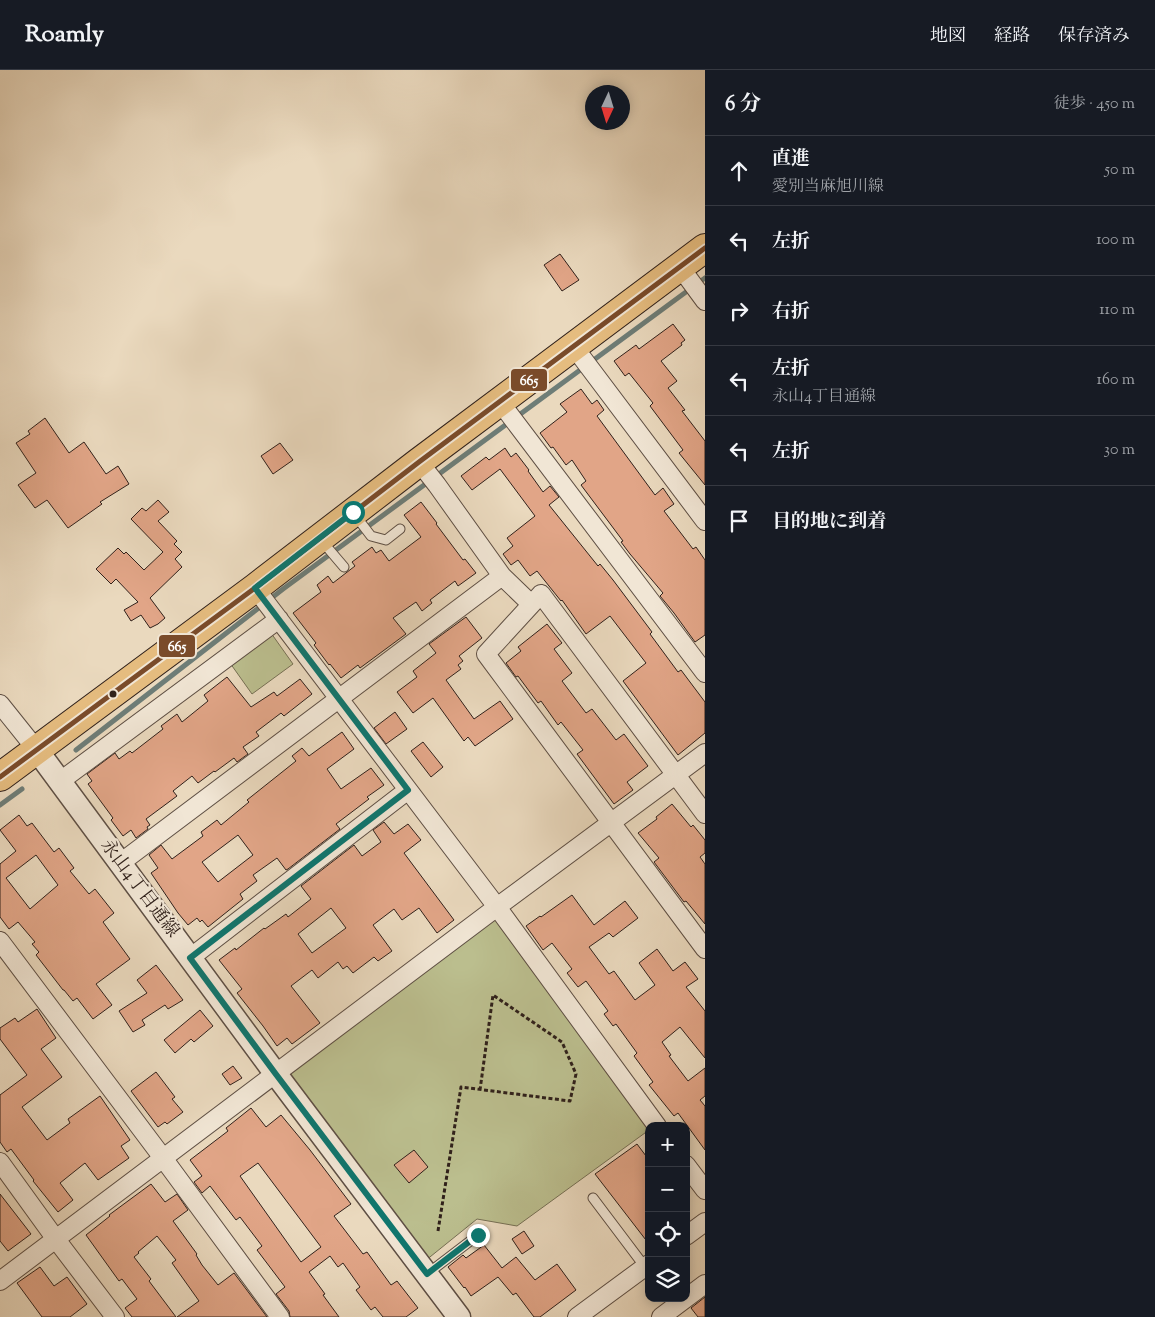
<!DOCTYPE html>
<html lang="ja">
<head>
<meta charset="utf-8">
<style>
  body { margin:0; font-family:"Sorts Mill Goudy","Noto Serif JP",serif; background:#242831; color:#f1f3f6 }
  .controls { position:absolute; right:15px; bottom:15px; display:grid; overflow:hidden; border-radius:10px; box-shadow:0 2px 12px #0003 }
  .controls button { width:45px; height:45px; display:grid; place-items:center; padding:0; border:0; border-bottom:1px solid #363941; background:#171b24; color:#f1f3f6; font:25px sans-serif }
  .compass { position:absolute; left:585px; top:15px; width:45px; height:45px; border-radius:50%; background:#171b24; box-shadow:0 2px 12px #0003; rotate:184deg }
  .stop { position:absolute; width:15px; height:15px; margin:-11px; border:4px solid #0f766e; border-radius:50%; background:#fff }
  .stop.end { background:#0f766e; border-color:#fff; box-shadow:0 1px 5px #0008 }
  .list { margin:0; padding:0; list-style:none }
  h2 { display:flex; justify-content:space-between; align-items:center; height:65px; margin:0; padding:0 20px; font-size:21px }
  h2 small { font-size:16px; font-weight:400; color:#9ea1a6 }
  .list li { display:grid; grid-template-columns:32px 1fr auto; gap:15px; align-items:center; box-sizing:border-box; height:70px; padding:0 20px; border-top:1px solid #363941 }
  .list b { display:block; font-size:19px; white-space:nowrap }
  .list p { margin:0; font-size:16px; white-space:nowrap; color:#9ea1a6 }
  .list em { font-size:16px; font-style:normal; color:#9ea1a6 }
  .icon { flex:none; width:28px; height:28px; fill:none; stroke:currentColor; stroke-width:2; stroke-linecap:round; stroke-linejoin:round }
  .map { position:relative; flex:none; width:705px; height:1247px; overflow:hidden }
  header { display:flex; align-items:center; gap:30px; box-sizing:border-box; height:70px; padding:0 25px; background:#171b24; border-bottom:1px solid #363941 }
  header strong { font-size:24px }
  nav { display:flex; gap:28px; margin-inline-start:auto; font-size:18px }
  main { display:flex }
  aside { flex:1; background:#171b24 }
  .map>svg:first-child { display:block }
  .green { fill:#bbbe8e; stroke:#767054 }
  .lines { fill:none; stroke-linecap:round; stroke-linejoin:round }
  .stream { stroke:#6e7d77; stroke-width:5 }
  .building { fill:#e1a587; stroke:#30211b; fill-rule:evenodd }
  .service-casing { stroke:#5e4f44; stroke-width:11 }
  .minor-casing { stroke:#5e4f44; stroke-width:20 }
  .tertiary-casing { stroke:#5e4f44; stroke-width:25 }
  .primary-casing { stroke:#30211b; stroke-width:30 }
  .path { stroke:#30211b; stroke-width:3; stroke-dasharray:4 2.5; stroke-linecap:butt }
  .service { stroke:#f1e6d5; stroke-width:9 }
  .minor { stroke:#f1e6d5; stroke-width:18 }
  .tertiary { stroke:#f1e6d5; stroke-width:22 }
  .primary { stroke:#e5bc7f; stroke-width:28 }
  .bus-1-casing { stroke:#f1e6d5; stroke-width:9 }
  .bus-1 { stroke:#7a4b2a; stroke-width:5 }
  .route { stroke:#0f766e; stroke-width:6 }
  .bus-dot { fill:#30211b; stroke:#f1e6d5; stroke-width:2 }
  .labels { text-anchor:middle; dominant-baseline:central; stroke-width:4.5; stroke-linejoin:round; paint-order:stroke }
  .street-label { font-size:18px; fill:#30211b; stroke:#f1e6d5 }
  .line-badge { stroke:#f1e6d5; stroke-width:2 }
  .badge-label { font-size:14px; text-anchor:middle; font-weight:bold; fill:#fff }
</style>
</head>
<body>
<header>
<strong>Roamly</strong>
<nav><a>地図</a><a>経路</a><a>保存済み</a></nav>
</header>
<main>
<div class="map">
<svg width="705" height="1247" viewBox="0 0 705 1247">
  <rect width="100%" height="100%" fill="#ead9be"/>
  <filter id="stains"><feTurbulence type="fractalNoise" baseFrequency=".004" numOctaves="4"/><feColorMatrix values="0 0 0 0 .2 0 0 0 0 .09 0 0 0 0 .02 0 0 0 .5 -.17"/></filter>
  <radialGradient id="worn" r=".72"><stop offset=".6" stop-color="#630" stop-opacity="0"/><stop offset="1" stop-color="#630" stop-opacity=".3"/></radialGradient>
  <path class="green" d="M271,563L293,594L252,624L230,593Z
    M497,837L649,1056V1060L517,1156L477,1149L420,1195L275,1003Z"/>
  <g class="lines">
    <path class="stream" d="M76,680L283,519L705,208
      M0,735L22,719"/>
  </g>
  <path class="building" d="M560,184L579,210L562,221L544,195Z
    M673,254L685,270L681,273L682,275L661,291L677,311L668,318L685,340L682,341L705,371V415L679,383L683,380L650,336L653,333L629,303L625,306L614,291L636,275L639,279Z
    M581,319L592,334L597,330L604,340L597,346L655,425L663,418L674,434L664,441L693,479L696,477L705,490V565L695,572L674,543L660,526L663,523L630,484L621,472L623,471L581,415L586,411L572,390L566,395L553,377L551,378L540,363L567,342L560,334Z
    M45,348L69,383L84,372L106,404L118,396L129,414L100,432L102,434L68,458L47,430L35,438L18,415L36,403L16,373L30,364L28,361Z
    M280,373L293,390L273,404L261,386Z
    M505,378L511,387L516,383L529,400L528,401L543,422L550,416L559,427L549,435L598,496L600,494L613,510L652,562L650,564L678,602L681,600L705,632V663L678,685L623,611L646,593L610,546L586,564L562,530L561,531L537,501L530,506L518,490L511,495L503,484L513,476L507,468L535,446L500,399L472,420L461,406L486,387L489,390Z
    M158,430L169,442L158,451L177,471L174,474L182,482L175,489L182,497L150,528L165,548L158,554L150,558L141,545L131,551L124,540L138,532L116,509L111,514L96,499L118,478L124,484L126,482L144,500L163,482L131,449L142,438L146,441Z
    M421,432L437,453L436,454L463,490L465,489L476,503L458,516L455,511L430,530L432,533L422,541L416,532L393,548L406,564L360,598L358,595L341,608L330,594L329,595L314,575L316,573L293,543L321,522L317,515L328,506L333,513L355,496L352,492L372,477L376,483L381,480L389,491L421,467L404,445Z
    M466,547L482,568L459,586L463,591L458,595L461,599L446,610L474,649L500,631L513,649L475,676L468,667L464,671L433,628L413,643L397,622L417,607L413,601L436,583L429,574Z
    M547,554L562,573L554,579L572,603L562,611L586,643L592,639L616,670L624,664L648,696L627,712L633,720L614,734L577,684L583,680L561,652L558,655L541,631L538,633L518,606L516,607L506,593L521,581L518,577Z
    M227,607L251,637L274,622L277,626L300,609L312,624L284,646L281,643L256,662L259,666L243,677L248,684L237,692L234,688L215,702L214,701L198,713L192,706L173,721L177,726L146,749L150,755L147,757L148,759L136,768L131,760L123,766L111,750L113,748L88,714L92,711L87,704L115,683L119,689L130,681L132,683L163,659L161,656L177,644L182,652L208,631L204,625Z
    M395,642L407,659L386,674L374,658Z
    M342,662L354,679L327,699L341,719L371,698L384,715L367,727L369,729L336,754L340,759L288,799L286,800L277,788L253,805L257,811L240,824L243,829L208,857L202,850L200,852L197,848L188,855L178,843L151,803L158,798L149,785L161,775L172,789L203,766L201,762L217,750L221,755L249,732L247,730L296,691L292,686L302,678L309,686ZM238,765L253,785L218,812L202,792Z
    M423,672L443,697L431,707L411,681Z
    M672,734L691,757L693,755L705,770V783L700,787L705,794V854L686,831L684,832L654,792L659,788L638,763L657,749L656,747Z
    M19,745L27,756L32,753L54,782L59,778L74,798L70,801L89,824L95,819L114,843L103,852L130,889L96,914L112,935L93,949L77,928L73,931L64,920H63L36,885L39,882L32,874L35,872L18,852L9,859L0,847V794L16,781L0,760ZM36,785L58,815L30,839L6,808Z
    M384,752L394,764L408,754L421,770L404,783L454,850L437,863L419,838L402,850L394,839L373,855L392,881L378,891L374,887L353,903L347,896L343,899L338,892L318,908L312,900L291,916L320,953L292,974L287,968L277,976L263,956L237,923L242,919L219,890L235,878L236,880L264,858L265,859L286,844L288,847L311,829L301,816L354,775L362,786L381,772L373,760ZM331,838L346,858L312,883L298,864Z
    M572,825L594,855L625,831L638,848L613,867L609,863L589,877L609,904L614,901L635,930L655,915L639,893L657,879L673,901L685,892L698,909L686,917L705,941V988L680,957L662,972L671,985L669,986L688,1011L705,998V1026L700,1030L705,1036V1080L678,1043L674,1046L649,1015L653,1012L634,986L637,983L616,954L613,956L604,944L608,941L586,911L578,917L567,903L572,899L552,873L543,880L526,856L540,846L541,847Z
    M156,895L183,930L168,939L165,935L142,950L145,955L133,962L119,941L147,923L137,910Z
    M37,939L56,968L41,979L62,1007L22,1037L47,1070L70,1053L68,1049L100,1026L130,1070L121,1076L129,1088L98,1110L85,1093L60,1113L73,1130L58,1142L33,1111L34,1110L11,1079L7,1082L0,1072V1025L27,1005L0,969V958L15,948L18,952Z
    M200,940L213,956L194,972L191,969L175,983L164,970Z
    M233,996L242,1008L230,1015L222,1004Z
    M156,1002L175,1027L172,1029L183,1042L167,1054L165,1052L158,1057L131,1021Z
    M251,1038L266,1057L281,1045L310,1080L351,1134L334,1146L363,1184L367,1182L391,1215L397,1211L418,1238L406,1247H383L375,1237L371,1240L356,1220L360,1217L343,1193L338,1197L330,1186L309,1202L325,1224L323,1225L339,1247H290L289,1241L276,1224L285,1217L257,1180L262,1176L240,1147L236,1150L210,1116L202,1123L194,1112L202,1106L190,1090L228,1061L226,1058ZM258,1093L321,1177L301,1192L240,1106Z
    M637,1074L649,1090V1174L595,1104Z
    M414,1080L428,1097L409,1113L394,1095Z
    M151,1114L165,1132L177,1124L188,1140L173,1151L197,1184L196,1185L202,1195L218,1215L234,1203L267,1247H177L199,1231L172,1193L176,1190L157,1166L138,1182L139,1183L134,1187L151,1209L149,1211L176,1247H132L125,1238L137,1229L122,1209L119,1211L86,1165L110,1146L109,1145Z
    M0,1124L31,1164L8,1181L0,1171Z
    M524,1161L534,1176L522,1184L512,1169Z
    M484,1175L502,1198L516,1187L535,1210L557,1194L576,1220L540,1247H534L516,1223L513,1225L498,1207L471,1226L465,1217L464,1218L448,1197L463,1185L466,1188Z
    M40,1197L54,1216L67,1207L87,1234L70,1247H42L17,1213Z
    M705,1227V1247H698L691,1238Z"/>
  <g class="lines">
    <g class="service-casing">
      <path id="service" d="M355,445L371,466L386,470L400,459
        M321,470L344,497
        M593,1128L645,1197
        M427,1204L478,1165"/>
    </g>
    <g class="minor-casing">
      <path id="minor" d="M680,197L705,231
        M574,277L705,451
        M500,332L705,603
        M502,506L531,534
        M255,518L497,837L657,1056
        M0,634L36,679
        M59,712L279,549
        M705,744L541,524L486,584L705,879
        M119,794L502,506L437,415L419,392
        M0,871L163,1088L280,1247
        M190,888L408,720
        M0,1092L55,1168L115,1247
        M686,1095L705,1120
        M686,1166L705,1152
        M0,1211L497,837L705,683
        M577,1247L649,1194
        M661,1247L705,1214"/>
    </g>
    <g class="tertiary-casing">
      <path id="tertiary" d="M36,679L275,1003L459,1247"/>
    </g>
    <g class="primary-casing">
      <path id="primary" d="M0,707L255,518L419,392L705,178"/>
    </g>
    <path class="path" d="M438,1161L461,1017L570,1031L576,1004L562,972L493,925L480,1020"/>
    <use href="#service" class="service"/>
    <use href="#minor" class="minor"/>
    <use href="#tertiary" class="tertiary"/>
    <use href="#primary" class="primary"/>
    <g class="bus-1-casing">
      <path id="bus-1" d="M0,707L255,518L419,392L705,178"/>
    </g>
    <use href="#bus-1" class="bus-1"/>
  </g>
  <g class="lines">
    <path class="route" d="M353,442L255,518L408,720L190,888L275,1003L427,1204L478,1165"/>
  </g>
  <circle class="bus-dot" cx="113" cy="624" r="4.5"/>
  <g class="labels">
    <g class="street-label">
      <text transform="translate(139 819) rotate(53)">永山4丁目通線</text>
    </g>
  </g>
  <g class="line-badge">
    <rect x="510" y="298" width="38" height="24" rx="5" fill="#7a4b2a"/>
    <rect x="158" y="564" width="38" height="24" rx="5" fill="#7a4b2a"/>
  </g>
  <g class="badge-label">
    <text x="529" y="315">665</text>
    <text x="177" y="581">665</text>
  </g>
  <rect width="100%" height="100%" filter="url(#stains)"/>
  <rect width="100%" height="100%" fill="url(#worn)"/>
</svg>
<div class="controls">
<button>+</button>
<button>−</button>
<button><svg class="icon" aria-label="locate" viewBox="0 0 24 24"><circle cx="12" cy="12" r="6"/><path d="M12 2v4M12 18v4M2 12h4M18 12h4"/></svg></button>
<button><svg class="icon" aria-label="layers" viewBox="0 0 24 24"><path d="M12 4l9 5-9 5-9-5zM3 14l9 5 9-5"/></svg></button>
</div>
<svg class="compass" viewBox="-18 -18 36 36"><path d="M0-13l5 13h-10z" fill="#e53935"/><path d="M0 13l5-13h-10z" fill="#9ea1a6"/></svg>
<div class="stop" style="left:353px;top:442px"></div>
<div class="stop end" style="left:478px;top:1165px"></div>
</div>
<aside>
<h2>6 分<small>徒歩 · 450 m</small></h2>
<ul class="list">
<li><svg class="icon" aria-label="ahead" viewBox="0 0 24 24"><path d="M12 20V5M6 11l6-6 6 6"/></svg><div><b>直進</b><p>愛別当麻旭川線</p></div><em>50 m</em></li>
<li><svg class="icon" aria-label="left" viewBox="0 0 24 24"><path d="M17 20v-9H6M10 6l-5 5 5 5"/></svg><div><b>左折</b></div><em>100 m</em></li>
<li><svg class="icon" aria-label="right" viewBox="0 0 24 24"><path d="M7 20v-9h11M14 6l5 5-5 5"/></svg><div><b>右折</b></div><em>110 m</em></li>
<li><svg class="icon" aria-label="left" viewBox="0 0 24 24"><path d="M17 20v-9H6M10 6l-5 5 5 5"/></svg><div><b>左折</b><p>永山4丁目通線</p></div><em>160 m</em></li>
<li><svg class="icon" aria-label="left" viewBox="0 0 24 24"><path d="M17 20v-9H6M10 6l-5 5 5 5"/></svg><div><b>左折</b></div><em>30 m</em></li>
<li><svg class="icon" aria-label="arrive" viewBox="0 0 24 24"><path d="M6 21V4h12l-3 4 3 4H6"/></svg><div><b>目的地に到着</b></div></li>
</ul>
</aside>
</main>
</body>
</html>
